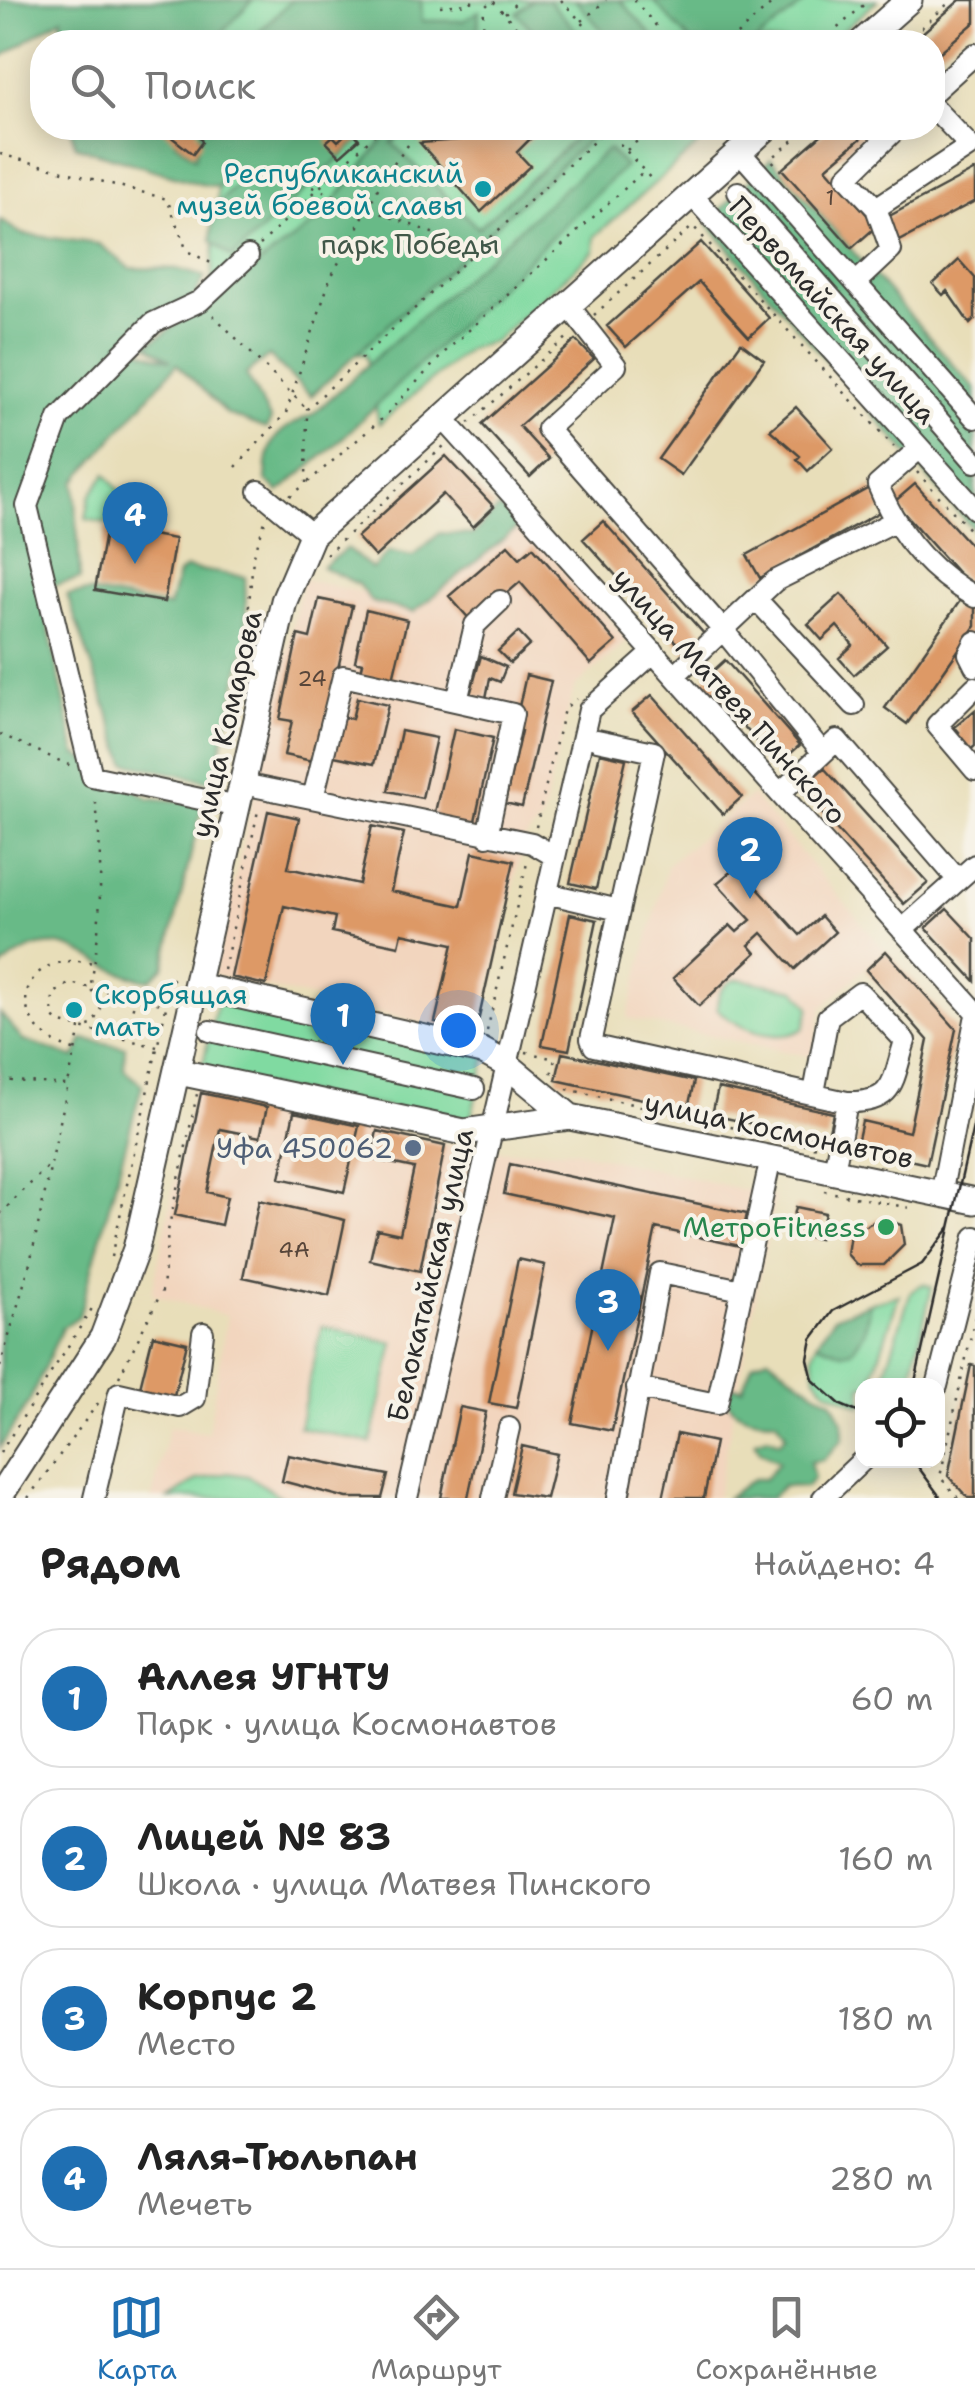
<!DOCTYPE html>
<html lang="ru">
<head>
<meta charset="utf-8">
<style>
  body { margin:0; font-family:"Shantell Sans",sans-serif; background:#f6f6f6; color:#222 }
  .controls { position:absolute; right:30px; bottom:30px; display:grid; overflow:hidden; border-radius:20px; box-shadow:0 5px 25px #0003 }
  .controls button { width:90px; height:90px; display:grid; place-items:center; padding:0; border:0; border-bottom:2px solid #e0e0e0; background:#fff; color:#222; font:50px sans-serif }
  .you { position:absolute; left:458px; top:1030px; width:35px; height:35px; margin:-25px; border:8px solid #fff; border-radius:50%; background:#1a73e8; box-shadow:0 0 0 15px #1a73e833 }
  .badge { display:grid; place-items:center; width:65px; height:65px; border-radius:50%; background:#1f6fb2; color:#fff; font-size:32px; font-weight:700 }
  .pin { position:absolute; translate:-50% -82px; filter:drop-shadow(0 2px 5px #0008) }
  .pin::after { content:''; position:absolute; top:52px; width:35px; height:30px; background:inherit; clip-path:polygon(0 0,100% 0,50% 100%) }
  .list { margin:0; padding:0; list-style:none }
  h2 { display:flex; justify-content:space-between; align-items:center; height:130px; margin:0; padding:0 40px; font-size:42px }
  h2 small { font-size:32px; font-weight:400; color:#767676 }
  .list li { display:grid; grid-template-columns:65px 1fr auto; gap:30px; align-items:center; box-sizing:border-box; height:140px; margin:0 20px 20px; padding:0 20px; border:2px solid #e0e0e0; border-radius:40px }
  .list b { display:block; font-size:38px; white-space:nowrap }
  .list p { margin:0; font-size:32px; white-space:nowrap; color:#767676 }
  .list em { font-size:32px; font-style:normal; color:#767676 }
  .icon { flex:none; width:55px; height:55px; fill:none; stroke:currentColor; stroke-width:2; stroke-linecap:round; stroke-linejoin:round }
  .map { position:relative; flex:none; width:975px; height:1498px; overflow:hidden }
  .search { position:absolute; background:#fff; box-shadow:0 5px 25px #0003; left:30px; right:30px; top:30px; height:110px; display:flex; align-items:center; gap:25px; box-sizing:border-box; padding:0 35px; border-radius:40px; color:#767676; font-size:38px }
  .sheet { height:770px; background:#fff }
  nav { display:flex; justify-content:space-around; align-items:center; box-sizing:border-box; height:140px; border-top:2px solid #e0e0e0; background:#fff; font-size:28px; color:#767676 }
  nav a { display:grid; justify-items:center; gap:5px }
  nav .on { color:#1f6fb2 }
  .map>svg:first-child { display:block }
  .built { fill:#f2d5be }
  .green { fill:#80daa1; stroke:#568266; stroke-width:2.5 }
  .forest { fill:#68ba87; stroke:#4a7259; stroke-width:2.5 }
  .building { fill:#d96 }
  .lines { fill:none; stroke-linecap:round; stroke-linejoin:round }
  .minor-casing { stroke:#474640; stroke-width:24 }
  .major-casing { stroke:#474640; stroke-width:29 }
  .path { stroke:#474640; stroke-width:2.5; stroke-dasharray:2.5 8; stroke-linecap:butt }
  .minor { stroke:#fff; stroke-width:20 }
  .major { stroke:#fff; stroke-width:25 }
  .tram { stroke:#2b2b2b; stroke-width:2.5 }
  .culture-dot { fill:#0f9aa8; stroke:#f7f3e8; stroke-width:4 }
  .service-dot { fill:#5c6f8a; stroke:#f7f3e8; stroke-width:4 }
  .leisure-dot { fill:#2e9e5b; stroke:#f7f3e8; stroke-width:4 }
  .labels { text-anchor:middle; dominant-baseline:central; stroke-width:8; stroke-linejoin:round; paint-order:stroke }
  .number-label { font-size:22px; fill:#58463a }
  .culture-label { font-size:28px; fill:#0d838f; stroke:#f7f3e8; text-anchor:end }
  .park-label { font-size:28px; fill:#405748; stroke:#f7f3e8 }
  .street-label { font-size:28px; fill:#2b2b2b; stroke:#f7f3e8 }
  .service-label { font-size:28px; fill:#4e5e75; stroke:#f7f3e8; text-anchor:end }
  .leisure-label { font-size:28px; fill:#27864d; stroke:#f7f3e8; text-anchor:end }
</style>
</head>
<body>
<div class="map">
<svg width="975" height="1498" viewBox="0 0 975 1498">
  <rect width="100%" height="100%" fill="#f7f3e8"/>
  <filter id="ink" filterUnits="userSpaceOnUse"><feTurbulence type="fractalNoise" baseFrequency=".01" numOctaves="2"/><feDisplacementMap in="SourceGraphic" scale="20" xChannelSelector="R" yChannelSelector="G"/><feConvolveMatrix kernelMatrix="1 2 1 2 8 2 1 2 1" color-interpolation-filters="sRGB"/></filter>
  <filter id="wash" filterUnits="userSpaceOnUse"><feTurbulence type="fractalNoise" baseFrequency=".0048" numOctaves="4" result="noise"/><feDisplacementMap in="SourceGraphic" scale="40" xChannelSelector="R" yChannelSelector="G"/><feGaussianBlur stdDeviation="2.25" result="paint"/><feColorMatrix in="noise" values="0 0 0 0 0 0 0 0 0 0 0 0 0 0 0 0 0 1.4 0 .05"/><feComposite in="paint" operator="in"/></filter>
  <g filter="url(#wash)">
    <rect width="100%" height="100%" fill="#e8deb9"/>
    <path class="built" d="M517,515L628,640L574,688L541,821L524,840L480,1036L213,975L303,579L417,605Z
      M752,795L885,950L822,1008L812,1057L627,1018L668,864Z
      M194,1087L477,1151L573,1150L775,1197L717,1498H152L169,1426L208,1433L227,1316L152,1294Z"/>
    <path class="green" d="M112,0H878L830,42H76Z
      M71,128H717L595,236L594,251L495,341L468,349L379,424L366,354L319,355L210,302L218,187L75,146Z
      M106,474L140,516L135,529L86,519L90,496Z
      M739,979L796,990L810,1007L804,1028C781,1045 734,1029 717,1008C717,994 724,981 739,979Z
      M220,990L487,1054L470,1121L200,1076Z
      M923,1284L932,1287L909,1385H881L911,1291Z
      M899,1295L870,1385L862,1386V1406L826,1390L816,1377L813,1354L817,1343L843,1353L864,1333L870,1303Z
      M322,1326L394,1343L371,1443L299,1427Z
      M228,1473L248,1476L283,1498H169L197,1480Z"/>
    <path class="forest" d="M0,0H253L213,42H60L62,18L0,58Z
      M292,0H421L422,21H463L479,11L478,29L463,42H249Z
      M532,0H548L587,42H543L517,13Z
      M575,0H620L658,42H613Z
      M653,0H808L755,42H691Z
      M71,128H174L176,143L195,158L202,128H372L232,258L211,241L213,209L244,177L231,168L218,187L200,184L75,146Z
      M393,128H412L392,143L478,228L586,128L596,133L311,396L269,356L246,374L271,420L266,429L227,414L177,364L75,482L80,579L51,586L45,611L76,754L149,798L203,803L164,967L150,980C89,973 63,911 0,969V220L22,234L99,244L130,268L177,269L205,277L194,297L139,350L171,361L148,345L319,220Z
      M608,149L625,166L333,447L279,492L266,481C267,438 275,432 313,414Z
      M771,159L975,389V532L707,223Z
      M499,508L521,525L414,612L371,602L358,584L322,567L347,548L372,569L389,551L413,556L440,533L472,535Z
      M186,568L245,577L247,639L213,782L126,763L67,595L89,592L169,607L178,574Z
      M0,1013L23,1040L75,1058L83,1039L125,1047L124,1069L142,1085L79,1316L62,1328L30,1400L0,1448Z
      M870,1303L864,1333L852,1351L843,1353L817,1343L834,1317Z
      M768,1357C783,1368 818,1396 832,1400L843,1422V1439L823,1460L810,1462L814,1478L806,1487L783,1486L771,1498H727L753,1479H765L779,1462L760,1451L755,1441L768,1437L779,1442L786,1435L777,1420C757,1420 733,1417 724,1396L734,1386L742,1388L753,1363Z"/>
    <g id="blocks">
      <path class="building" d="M960,0H975V22L932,59V42H912Z
        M160,128H196L202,142L193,154Z
        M829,128H873L826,168L877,226L852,248L782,169Z
        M351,129L359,139L340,156L326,142L333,136L338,141Z
        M535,134L517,152L530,166L481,212L420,143Z
        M975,170V201L894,244L882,220Z
        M701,242L769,318L749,337L699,282L626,347L607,326Z
        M959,260L975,278V319L970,324L947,291L943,295L933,284Z
        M576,340L594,359L519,426L549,459L530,477L482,424Z
        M741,343L764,360L681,475L658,459Z
        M796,407L833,448L808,471L797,459L800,456L770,430Z
        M446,456L494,507L473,527L443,494L375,557L357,537Z
        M915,484L975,550V592L894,502Z
        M871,487L883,510L760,578L747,555Z
        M603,521L705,635L686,653L583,539Z
        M106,527L175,539L164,602L95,590Z
        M508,545L520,558L533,547L616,642L591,664L520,582L473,623L449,596Z
        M841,594L887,646L854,675L839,658L853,645L837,626L822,640L808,624Z
        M964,595L975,603V626L907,724L885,708Z
        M319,599L352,606L317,762L284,755L292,721L280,719L298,635L310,638Z
        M366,610L407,620L392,683L360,676L363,663L355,661Z
        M518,632L530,645L510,663L498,651Z
        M481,656L506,667L500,682L490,678L486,698L470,695Z
        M725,660L800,745L778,765L703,680Z
        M526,675L551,681L522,807L505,803L521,731L514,729Z
        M652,695L742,797L723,814L632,712Z
        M357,698L388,705L374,764L334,756L343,717L352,719Z
        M975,710V746L968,752L954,737L959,732L955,727Z
        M454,729L493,738L473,830L433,821Z
        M401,731L436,738L422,798L388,791Z
        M600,753L626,759L596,889L570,883Z
        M824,768L928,883L904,904L800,789Z
        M268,811L299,818L288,868L359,884L372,826L404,833L391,891L461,906L473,852L514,861L476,1031L435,1022L453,944L402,933L399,946L332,932L335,917L284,906L266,985L231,977Z
        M759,848L772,863L752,882L800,935L821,916L835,932L795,969L762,933L749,945L756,953L699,1006L673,978L730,925L737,932L751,920L717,883Z
        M947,909L975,939V981L926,928Z
        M570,914L597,920L569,1050L542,1045Z
        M886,951L956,1029L927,1164L856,1148L862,1121L909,1132L928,1040L866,970Z
        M562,1053L694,1081L688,1109L556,1080Z
        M718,1088L833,1113L827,1140L712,1115Z
        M201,1093L267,1107L260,1137L220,1129L207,1192L227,1197L221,1225L175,1215Z
        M294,1112L359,1126L344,1192L280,1178Z
        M377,1131L445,1146L420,1271L370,1260L377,1229L400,1234L414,1168L371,1159Z
        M510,1164L747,1214L740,1246L656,1228L612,1431L572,1423L615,1218L504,1194Z
        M259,1200L345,1220L329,1296L243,1277Z
        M796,1207L825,1213L819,1239L790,1233Z
        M881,1218L901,1225L904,1245L884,1265H857L847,1254L850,1234Z
        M518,1259L545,1265L516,1408L489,1403Z
        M153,1335L187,1343L172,1403L138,1395Z
        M971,1365L975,1366V1498H968L948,1476Z
        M460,1407L486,1412L468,1498H441Z
        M677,1434L715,1442L704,1498H663Z
        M522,1446L557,1454L546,1498L511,1493Z
        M288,1455L388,1475L382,1498H347L282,1481Z"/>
    </g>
  </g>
  <g filter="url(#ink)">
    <use href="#blocks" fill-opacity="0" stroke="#474640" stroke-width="2.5"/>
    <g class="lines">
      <g class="minor-casing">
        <path id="minor" d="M932,93L975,54
          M739,151L975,418
          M738,192L975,462
          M691,194L975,509
          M876,208L847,177L897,128
          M856,283L891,250L876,208L970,146L932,106
          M568,305L616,366L547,429L723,630L823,753
          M443,418L975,1011
          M920,448L878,485C897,533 930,572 975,597
          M259,491L312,535
          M756,599L854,705
          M975,642L969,654L975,666
          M675,675L775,581L893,522
          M975,687L937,725L975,770
          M457,701L475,625L500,601
          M597,740L654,752L591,1039L594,1046L847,1102
          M243,784L532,843L554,856
          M780,793L837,740L958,880L902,930
          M313,798L343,676L513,714L487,836
          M238,807L92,776L27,506L59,418L153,323L200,301L248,256
          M958,880L975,865
          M546,893L619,910
          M210,1031L474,1089
          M814,1093L828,1017L860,993L905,1041C892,1081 896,1103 847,1102L834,1171
          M941,1195L975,1020
          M937,1386L975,1237
          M637,1388L717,1404L771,1158
          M94,1498L119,1393L180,1407L195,1398L203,1333
          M407,1498L589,710L654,652
          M493,1498L509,1428
          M618,1498L660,1273L742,1290
          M823,1498L863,1460"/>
      </g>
      <g class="major-casing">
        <path id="major" d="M862,42L909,0
          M197,986L482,1051L506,1064L570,1117
          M179,1072L464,1132L570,1117L975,1201
          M0,1496L103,1337L136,1249L284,601L312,535L766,128"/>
      </g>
      <path class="path" d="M561,0L600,42
        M634,0L670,42
        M440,6L469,4L474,0
        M505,13L519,0
        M582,21L606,0
        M472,42L483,32L484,8L492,0L530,42
        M729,42L776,0
        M822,42L869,0
        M906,42L952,0
        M413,128L418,132L487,128
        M606,128L652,180
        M627,150L652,128
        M0,154L167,199L187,251L213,264
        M781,171L771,159L808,128
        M313,187L479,251
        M260,245L381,128
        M213,315L306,408
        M594,315L693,226L894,447
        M469,423L569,336
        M236,467L286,413L330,279L384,177L418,132
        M917,472L975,536
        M308,482L383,418L446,351L644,171
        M290,496L306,484L307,409L607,129
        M326,555L445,445
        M257,624L248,616L253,558L266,518
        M0,734L71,766
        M536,827L564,709L576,699
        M224,970L259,806
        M487,1031L528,859
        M125,1039L135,999
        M157,1047L61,1023L52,1016L53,994L70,983L165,1005
        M74,1050C0,1028 16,947 94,963
        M526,1052L555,1059L551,1075
        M0,1080L67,1085
        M567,1089L817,1147
        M824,1191L910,1208
        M0,1214L48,1166
        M111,1257L172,980L178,974
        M0,1367L30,1263L80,1028L92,1025L102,1006L90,988C102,933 103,851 95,796
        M119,1377L163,1289L168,1231L197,1094
        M0,1453L93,1307
        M28,1498L99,1402
        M958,1498L940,1477L975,1317"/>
      <use href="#minor" class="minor"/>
      <use href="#major" class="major"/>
      <path class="tram" d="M914,1386L975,1118
        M862,1414L841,1405L813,1380L808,1359L812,1339L833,1311L922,1264L950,1227
        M913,1460L941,1498"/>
    </g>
  </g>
  <g class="culture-dot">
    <circle cx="483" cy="189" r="10"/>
    <circle cx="74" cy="1010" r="10"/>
  </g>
  <circle class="service-dot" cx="413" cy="1148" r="10"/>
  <circle class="leisure-dot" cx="886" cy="1227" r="10"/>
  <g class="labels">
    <g class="number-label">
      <text x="830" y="197">1</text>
      <text x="312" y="678">24</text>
      <text x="294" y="1249">4А</text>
    </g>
    <g class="culture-label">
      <text x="463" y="173">Республиканский<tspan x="463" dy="32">музей боевой славы</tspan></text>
      <text x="94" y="994" text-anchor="start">Скорбящая<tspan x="94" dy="32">мать</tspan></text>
    </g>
    <g class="park-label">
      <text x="410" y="244">парк Победы</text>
    </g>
    <g class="street-label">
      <text transform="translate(833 310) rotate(48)">Первомайская улица</text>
      <text transform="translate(730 696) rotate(48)">улица Матвея Пинского</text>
      <text transform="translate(226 724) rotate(-77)">улица Комарова</text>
      <text transform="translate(779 1130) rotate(12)">улица Космонавтов</text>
      <text transform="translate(430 1275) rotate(-77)">Белокатайская улица</text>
    </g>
    <g class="service-label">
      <text x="393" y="1148">Уфа 450062</text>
    </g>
    <g class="leisure-label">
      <text x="866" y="1227">МетроFitness</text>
    </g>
  </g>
</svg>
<div class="controls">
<button><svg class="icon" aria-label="locate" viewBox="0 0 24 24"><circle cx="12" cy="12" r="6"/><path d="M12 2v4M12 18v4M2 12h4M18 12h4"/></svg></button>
</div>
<div class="you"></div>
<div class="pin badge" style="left:343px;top:1065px">1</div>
<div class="pin badge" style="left:750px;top:899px">2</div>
<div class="pin badge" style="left:608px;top:1351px">3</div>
<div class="pin badge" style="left:135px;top:564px">4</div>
<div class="search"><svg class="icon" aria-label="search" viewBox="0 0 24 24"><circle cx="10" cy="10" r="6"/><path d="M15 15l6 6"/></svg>Поиск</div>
</div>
<section class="sheet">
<h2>Рядом<small>Найдено: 4</small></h2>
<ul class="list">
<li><span class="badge">1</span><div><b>Аллея УГНТУ</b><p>Парк · улица Космонавтов</p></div><em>60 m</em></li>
<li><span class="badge">2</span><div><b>Лицей № 83</b><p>Школа · улица Матвея Пинского</p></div><em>160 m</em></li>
<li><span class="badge">3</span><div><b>Корпус 2</b><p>Место</p></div><em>180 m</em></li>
<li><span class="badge">4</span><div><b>Ляля-Тюльпан</b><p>Мечеть</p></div><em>280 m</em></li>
</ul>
</section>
<nav>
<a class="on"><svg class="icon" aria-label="map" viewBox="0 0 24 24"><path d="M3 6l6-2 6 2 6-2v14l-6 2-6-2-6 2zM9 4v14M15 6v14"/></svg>Карта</a>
<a><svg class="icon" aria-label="directions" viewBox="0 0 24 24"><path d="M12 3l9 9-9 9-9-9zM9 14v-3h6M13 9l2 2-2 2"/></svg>Маршрут</a>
<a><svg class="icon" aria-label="saved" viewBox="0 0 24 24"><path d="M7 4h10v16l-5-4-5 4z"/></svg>Сохранённые</a>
</nav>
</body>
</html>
